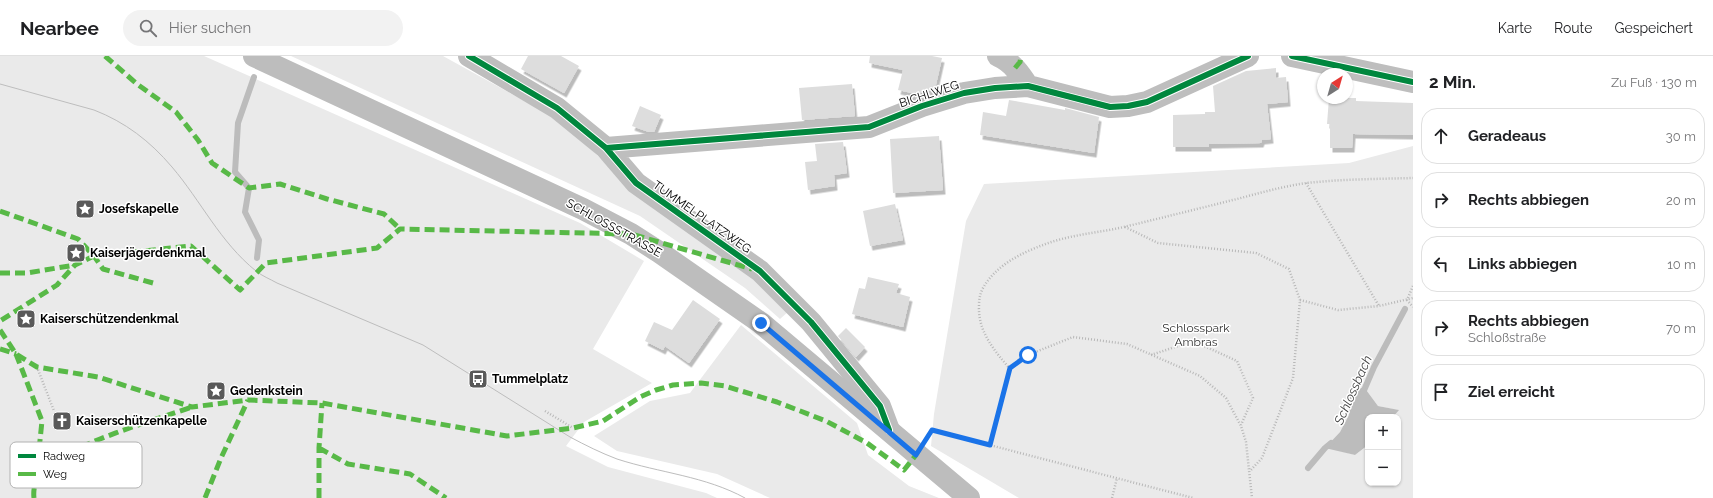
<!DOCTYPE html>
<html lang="de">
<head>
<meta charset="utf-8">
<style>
  body { margin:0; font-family:Raleway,sans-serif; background:#f2f2f2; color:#202124 }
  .controls { position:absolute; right:12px; bottom:12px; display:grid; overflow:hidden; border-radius:8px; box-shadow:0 1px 3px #0004 }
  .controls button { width:36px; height:36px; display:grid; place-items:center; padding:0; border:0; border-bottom:1px solid #e0e0e0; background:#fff; color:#202124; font:20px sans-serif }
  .compass { position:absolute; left:1317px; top:12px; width:36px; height:36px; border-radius:50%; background:#fff; box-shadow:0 1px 3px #0004; rotate:37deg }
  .stop { position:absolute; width:12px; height:12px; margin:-9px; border:3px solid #1a73e8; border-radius:50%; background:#fff }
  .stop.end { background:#1a73e8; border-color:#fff; box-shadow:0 1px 4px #0008 }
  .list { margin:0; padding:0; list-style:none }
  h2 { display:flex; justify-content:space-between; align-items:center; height:52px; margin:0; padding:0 16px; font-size:17px }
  h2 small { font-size:13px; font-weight:400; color:#757577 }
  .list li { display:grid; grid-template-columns:26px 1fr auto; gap:12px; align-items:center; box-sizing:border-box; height:56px; margin:0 8px 8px; padding:0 8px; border:1px solid #e0e0e0; border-radius:16px }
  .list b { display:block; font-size:15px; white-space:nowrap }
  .list p { margin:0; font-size:13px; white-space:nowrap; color:#757577 }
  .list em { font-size:13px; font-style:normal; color:#757577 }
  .icon { flex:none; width:22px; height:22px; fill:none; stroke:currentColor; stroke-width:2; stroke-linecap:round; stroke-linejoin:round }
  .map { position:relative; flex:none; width:1413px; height:442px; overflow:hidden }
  header { display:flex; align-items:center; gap:24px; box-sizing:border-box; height:56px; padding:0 20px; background:#fff; border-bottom:1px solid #e0e0e0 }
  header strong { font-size:19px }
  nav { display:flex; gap:22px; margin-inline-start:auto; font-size:14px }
  .search { width:280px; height:36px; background:#f2f2f2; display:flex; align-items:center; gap:10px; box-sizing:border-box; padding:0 14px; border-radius:22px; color:#757577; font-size:15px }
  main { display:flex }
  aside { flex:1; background:#fff }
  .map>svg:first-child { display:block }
  .green { fill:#eaeaea; fill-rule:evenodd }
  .water { fill:#bcbcbc }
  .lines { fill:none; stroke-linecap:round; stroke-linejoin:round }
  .stream { stroke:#bcbcbc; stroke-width:6 }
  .building { fill:#ddd; filter:url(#shadow) }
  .path { stroke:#b8b8b8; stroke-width:2.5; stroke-dasharray:1 2; stroke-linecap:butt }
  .minor { stroke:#bebebe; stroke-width:22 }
  .major { stroke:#bdbdbd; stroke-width:22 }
  .tram { stroke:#bdbdbd; stroke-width:1 }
  .quiet { stroke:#58b947; stroke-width:5; stroke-dasharray:10 5; stroke-linecap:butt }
  .cycleway-casing { stroke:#fff; stroke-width:8 }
  .cycleway { stroke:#00873e; stroke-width:6 }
  .route { stroke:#1a73e8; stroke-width:5 }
  .labels { text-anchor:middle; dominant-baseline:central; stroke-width:3; stroke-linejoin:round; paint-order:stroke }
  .street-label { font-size:12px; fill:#000; stroke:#fff }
  .poi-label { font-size:12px; font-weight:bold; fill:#000; stroke:#fff; text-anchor:start }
  .park-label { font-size:12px; fill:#303030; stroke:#fff }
  .water-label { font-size:13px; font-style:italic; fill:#414141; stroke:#fff }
  .key { fill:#fff; stroke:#b2b2b2; stroke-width:1 }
  .key-label { font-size:11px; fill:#000 }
</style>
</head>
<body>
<header>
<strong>Nearbee</strong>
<div class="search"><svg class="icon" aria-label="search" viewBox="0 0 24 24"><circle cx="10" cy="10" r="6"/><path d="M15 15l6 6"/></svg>Hier suchen</div>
<nav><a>Karte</a><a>Route</a><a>Gespeichert</a></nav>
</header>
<main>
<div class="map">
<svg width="1413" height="442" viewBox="0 0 1413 442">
  <defs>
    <filter id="shadow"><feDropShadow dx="2.5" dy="4.5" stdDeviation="0" flood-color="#0004"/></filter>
  </defs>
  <rect width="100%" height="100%" fill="#fff"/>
  <path class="green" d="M0,0H204L580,167L644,205L593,293L652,327L584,366L566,390L608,411L706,437L717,442H0Z
    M291,0H443L564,67L629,130L751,217L789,255L780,263L745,232L640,160Z
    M1413,90V442H1019L931,390L934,358L966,165L984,128L1349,107ZM1364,331L1378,350L1398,354L1393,361H1398V427H1368V389L1355,399L1326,391L1340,376Z
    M741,269L857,367L868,399L909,430L939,442H770L717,418L617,395L594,380L650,345L690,337Z"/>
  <path class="water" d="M1364,331L1378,350L1399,354L1393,361H1368V389L1355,399L1325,392L1340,376L1349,359L1350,336Z"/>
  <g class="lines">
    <path class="stream" d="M254,21L238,67L235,116L249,132L245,156L259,184L257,202
      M1362,339L1374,311L1405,253
      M1308,412L1325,392L1331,387"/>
  </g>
  <path class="building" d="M528,0H561L579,10L564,37L521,13Z
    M870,0H932L942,2L935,33L917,38L898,34L903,14L869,7Z
    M1276,12V22L1286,21L1288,46L1267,48L1271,83L1262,84L1261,87L1209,88V91H1173V59L1205,58V56H1215L1213,30L1246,15Z
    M852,28L855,60L802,64L799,32Z
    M1329,42H1356V45L1413,47V79L1353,78L1352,92H1330V68H1327Z
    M1009,44L1065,54V52L1099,61L1094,97L980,79L983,56L1006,60Z
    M640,50L661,59L654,76H649L632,70Z
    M939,80L943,134L893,137L890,83Z
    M843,86L847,117L834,119L835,130L808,134L805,106L817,105L815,88Z
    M895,148L903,184L870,190L863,155Z
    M868,221L899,228L896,237L910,241L903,271L852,258L859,232L865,233Z
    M693,244L720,263L689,307L665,290L663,294L645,285L654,266L672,274Z
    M846,272L865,291L856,301L838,280Z"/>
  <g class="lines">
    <path class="path" d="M1306,127L1379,250
      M1125,171L1158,187L1256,197L1289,213L1300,244L1293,322L1262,402L1250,415
      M1413,230L1407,244L1413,251
      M1300,244L1338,254L1379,250L1413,242
      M1151,299L1193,285L1237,305L1253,342L1241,369
      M37,311L54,355
      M1010,313C994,294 978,276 979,250C979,243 980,238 983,232C995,210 1021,197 1043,189C1071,178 1100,177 1128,170C1165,161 1201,152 1237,143C1260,137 1284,130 1307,127C1342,123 1378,123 1413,122
      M545,355L573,372
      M928,381L932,374L1193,442
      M990,389L1010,313L1028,299L1073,281L1127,288L1200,320L1226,342L1241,370L1246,386L1252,442
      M1112,442L1117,422"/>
    <path class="minor" d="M469,0L557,52L606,92L636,127L760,215L811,266L880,350L889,374
      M998,0C1012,6 1020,18 1028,30
      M1292,0L1413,26
      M606,92L869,71L922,50L964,37L995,32L1028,30L1110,51L1128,50L1147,46L1248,0"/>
    <path class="major" d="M254,0L583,153L631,178L659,196L761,267L969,442"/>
    <path class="tram" d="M0,28L94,54C125,66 150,85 172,111C201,145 220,186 256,215C262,220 270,223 277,227L423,289L570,381C585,389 601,397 617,403C660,417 705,420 745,442"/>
    <path class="quiet" d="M105,0L137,28L176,56L198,84L212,107L249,132L280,128L327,143L384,158L400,173
      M1015,12L1020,6L1021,0
      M0,155L78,183L94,200L75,209L57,229L0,265
      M0,217H27L75,209
      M153,227L103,213L94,200L191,190L240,234L266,207L377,192L400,173L631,178L752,213
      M0,274L16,298L37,311L98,321L192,351L248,344L322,347L507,380L573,372L603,365L640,341L656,334L673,329L701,327L725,330L777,346L826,365L867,387L904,414L916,399
      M0,293L16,298
      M16,298L42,365L36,423
      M319,392L348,408L410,418L446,442
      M34,442C33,434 35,426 39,419C58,391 159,363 192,351
      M205,442L221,402L248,344
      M319,442V392L322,347"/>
    <g class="cycleway-casing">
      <path id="cycleway" d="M469,0L557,52L606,92L636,127L760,215L811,266L880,350L889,374
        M1292,0L1413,26
        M606,92L869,71L922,50L964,37L995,32L1028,30L1110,51L1128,50L1147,46L1248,0"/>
    </g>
    <use href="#cycleway" class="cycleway"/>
  </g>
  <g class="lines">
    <path class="route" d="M761,267L916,399L932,374L990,389L1010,312L1028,299"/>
  </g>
  <defs>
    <g id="sight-square" transform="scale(1)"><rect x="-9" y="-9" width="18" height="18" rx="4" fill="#595959" stroke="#fff"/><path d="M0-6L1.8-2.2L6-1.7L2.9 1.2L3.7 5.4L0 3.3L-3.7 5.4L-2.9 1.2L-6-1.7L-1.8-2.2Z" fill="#fff"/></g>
    <g id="bus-square" transform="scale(1)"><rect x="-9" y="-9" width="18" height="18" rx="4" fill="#595959" stroke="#fff"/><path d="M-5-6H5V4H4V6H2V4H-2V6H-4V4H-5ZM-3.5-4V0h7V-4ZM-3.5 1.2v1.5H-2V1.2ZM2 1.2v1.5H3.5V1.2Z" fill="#fff"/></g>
    <g id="church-square" transform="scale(1)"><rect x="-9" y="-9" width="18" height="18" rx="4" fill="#595959" stroke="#fff"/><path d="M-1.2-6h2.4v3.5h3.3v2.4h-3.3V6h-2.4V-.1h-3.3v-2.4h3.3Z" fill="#fff"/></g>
  </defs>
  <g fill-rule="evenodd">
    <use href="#sight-square" x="85" y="153"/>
    <use href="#sight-square" x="76" y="197"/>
    <use href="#sight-square" x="26" y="263"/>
    <use href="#bus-square" x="478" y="323"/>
    <use href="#sight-square" x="216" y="335"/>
    <use href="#church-square" x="62" y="365"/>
  </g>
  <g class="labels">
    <g class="street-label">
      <text transform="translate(929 38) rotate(-18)">BICHLWEG</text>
      <text transform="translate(702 161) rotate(35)">TUMMELPLATZWEG</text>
      <text transform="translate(614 172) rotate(29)">SCHLOSSSTRASSE</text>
    </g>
    <g class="poi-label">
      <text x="99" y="153">Josefskapelle</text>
      <text x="90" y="197">Kaiserjägerdenkmal</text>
      <text x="40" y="263">Kaiserschützendenkmal</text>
      <text x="492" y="323">Tummelplatz</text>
      <text x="230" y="335">Gedenkstein</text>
      <text x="76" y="365">Kaiserschützenkapelle</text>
    </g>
    <g class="park-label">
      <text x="1196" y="272">Schlosspark<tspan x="1196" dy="14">Ambras</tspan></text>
    </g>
    <g class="water-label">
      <text transform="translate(1353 334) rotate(-66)">Schlossbach</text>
    </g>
  </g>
  <rect x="10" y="386" width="132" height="46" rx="6" class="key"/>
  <rect x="18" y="398" width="18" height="4" fill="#00873e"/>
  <rect x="18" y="416" width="18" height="4" fill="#58b947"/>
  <g class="key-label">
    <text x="43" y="404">Radweg</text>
    <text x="43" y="422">Weg</text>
  </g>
</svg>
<div class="controls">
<button>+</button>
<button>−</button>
</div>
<svg class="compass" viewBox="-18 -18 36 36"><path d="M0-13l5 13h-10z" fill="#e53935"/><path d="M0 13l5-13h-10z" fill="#757577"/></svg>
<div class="stop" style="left:1028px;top:299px"></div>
<div class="stop end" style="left:761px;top:267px"></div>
</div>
<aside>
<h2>2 Min.<small>Zu Fuß · 130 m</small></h2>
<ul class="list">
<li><svg class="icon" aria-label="ahead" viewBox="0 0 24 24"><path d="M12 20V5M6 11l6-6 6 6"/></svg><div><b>Geradeaus</b></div><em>30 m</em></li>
<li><svg class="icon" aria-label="right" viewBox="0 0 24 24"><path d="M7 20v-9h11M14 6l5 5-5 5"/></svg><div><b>Rechts abbiegen</b></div><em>20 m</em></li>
<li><svg class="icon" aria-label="left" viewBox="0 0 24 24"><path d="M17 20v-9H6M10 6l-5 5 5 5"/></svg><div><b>Links abbiegen</b></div><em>10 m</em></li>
<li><svg class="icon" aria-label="right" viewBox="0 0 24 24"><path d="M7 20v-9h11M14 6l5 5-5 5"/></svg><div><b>Rechts abbiegen</b><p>Schloßstraße</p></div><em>70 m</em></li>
<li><svg class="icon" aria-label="arrive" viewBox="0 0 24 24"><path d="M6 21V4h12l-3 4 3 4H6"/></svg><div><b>Ziel erreicht</b></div></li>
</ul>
</aside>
</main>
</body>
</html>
